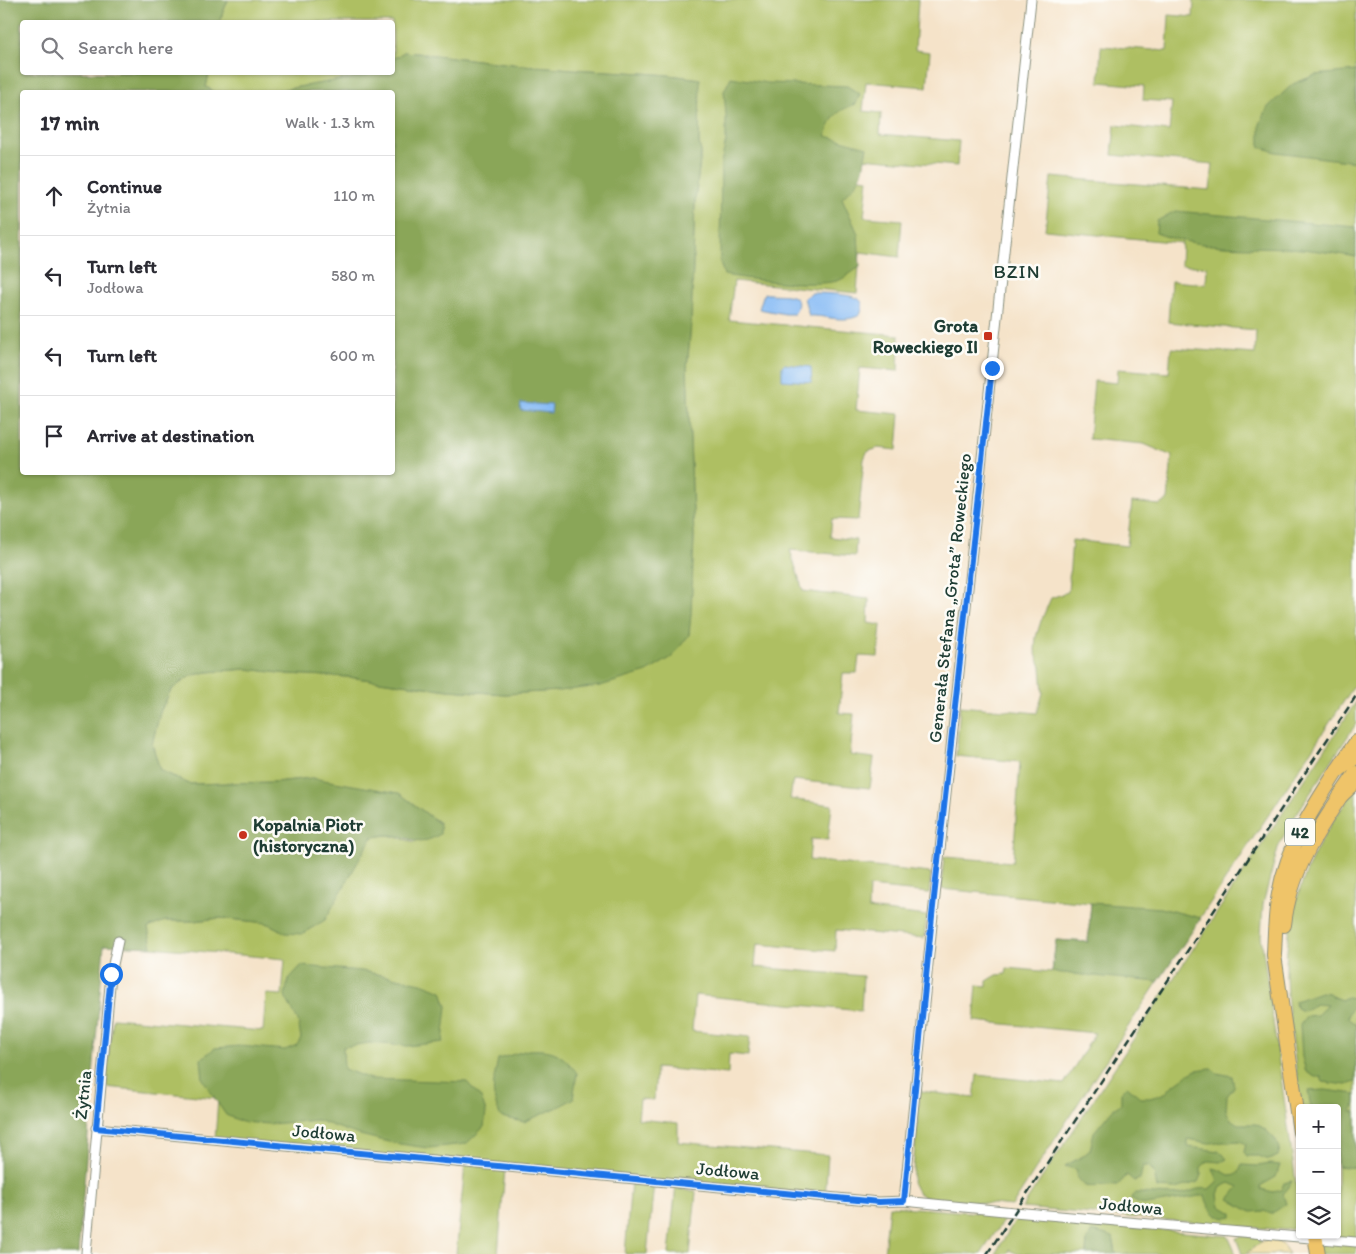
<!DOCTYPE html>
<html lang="en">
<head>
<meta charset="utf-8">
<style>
  body { margin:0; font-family:Itim,sans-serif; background:#f7f7f7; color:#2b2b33 }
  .controls { position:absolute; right:15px; bottom:15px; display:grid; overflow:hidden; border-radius:5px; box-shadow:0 1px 4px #0004 }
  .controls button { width:45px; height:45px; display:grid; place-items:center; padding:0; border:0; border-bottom:1px solid #e1e1e2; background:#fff; color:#2b2b33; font:25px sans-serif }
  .stop { position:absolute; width:15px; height:15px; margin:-11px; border:4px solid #1a73e8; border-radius:50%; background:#fff }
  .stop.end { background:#1a73e8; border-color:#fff; box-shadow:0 1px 5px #0008 }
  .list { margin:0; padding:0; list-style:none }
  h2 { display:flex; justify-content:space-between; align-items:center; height:65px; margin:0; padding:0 20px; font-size:21px }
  h2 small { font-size:16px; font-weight:400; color:#7c7c81 }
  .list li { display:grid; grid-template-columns:32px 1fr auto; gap:15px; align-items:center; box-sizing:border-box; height:80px; padding:0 20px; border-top:1px solid #e1e1e2 }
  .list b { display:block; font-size:19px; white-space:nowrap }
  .list p { margin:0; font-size:16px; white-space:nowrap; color:#7c7c81 }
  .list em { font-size:16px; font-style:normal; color:#7c7c81 }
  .icon { flex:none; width:28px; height:28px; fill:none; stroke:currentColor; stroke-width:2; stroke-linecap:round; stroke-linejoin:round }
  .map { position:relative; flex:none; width:1356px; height:1254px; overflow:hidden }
  .search { position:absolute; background:#fff; box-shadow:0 1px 4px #0004; left:20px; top:20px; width:375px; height:55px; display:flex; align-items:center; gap:12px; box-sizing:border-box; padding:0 18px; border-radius:5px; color:#7c7c81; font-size:19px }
  .panel { position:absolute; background:#fff; box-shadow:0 1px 4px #0004; left:20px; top:90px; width:375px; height:385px; border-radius:5px }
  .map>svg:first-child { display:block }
  .green { fill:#aebf62; stroke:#667e4b }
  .forest { fill:#8aa658; stroke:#547246 }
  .sand { fill:#eeda9e; stroke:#868c69 }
  .water { fill:#87bbf5; stroke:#537c94 }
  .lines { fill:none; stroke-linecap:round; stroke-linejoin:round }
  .street-casing { stroke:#8a907e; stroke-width:11 }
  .primary-casing { stroke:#8a907e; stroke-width:16 }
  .highway-casing { stroke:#8a907e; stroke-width:17 }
  .street { stroke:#fff; stroke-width:9 }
  .primary { stroke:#efc469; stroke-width:14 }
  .highway { stroke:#efc469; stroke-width:15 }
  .rail { stroke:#1f3d34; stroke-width:2.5; stroke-dasharray:8 4; stroke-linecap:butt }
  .route { stroke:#1a73e8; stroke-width:6 }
  .poi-dot { fill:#c8321e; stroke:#fdfcf7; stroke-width:2 }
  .labels { text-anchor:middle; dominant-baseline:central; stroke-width:5; stroke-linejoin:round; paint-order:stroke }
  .shield { fill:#fdfcf7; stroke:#62766e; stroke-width:1 }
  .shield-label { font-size:16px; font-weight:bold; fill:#1f3d34 }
  .poi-label { font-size:18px; font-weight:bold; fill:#1f3d34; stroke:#fdfcf7; text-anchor:end }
  .street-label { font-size:18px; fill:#1f3d34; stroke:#fdfcf7 }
  .neighbourhood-label { font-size:19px; letter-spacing:1px; fill:#1f3d34; stroke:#fdfcf7 }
</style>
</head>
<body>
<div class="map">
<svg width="1356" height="1254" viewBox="0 0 1356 1254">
  <rect width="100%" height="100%" fill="#fdfcf7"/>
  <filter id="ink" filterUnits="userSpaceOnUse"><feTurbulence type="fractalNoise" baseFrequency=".02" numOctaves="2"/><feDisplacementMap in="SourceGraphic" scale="10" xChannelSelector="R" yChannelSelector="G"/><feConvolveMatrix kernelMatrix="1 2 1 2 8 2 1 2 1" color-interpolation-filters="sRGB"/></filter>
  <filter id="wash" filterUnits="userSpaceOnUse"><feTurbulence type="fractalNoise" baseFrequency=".0096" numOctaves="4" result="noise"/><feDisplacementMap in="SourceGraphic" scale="20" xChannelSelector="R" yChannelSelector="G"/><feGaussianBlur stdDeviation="1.12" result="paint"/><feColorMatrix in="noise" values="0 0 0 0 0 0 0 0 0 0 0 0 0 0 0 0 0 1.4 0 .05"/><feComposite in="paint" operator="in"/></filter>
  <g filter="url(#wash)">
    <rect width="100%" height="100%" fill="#f5e3c9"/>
    <path class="green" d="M228,0H918L915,50L930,52L927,87L866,82L863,111L881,113L880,134L959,141L957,166L862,158L860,178L868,179L864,217L902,220L899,257L860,252L857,293L734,281L729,320L899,335L898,371L860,368L856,410L900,414L897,450L878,448L867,452L864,459L858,520L832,519L830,537L856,540L855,556L790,550L803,591L869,599L868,623L881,625L878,657L859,656L857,673H843L839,713L854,714L850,755L874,758L870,788L793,780L790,799L832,805L828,840L811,839L809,860L931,873L929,893L869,887L868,909L927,916L924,938L836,930L835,951L757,944L755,967L863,976L861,1011L695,995L692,1031L750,1037L748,1056L729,1054L728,1074L656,1068L654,1100L640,1099L638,1119L678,1123V1142L828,1155L825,1199L696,1186L678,1189L696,1192L690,1254H669L676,1185L654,1183L647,1254H625L631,1181L505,1169L498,1254H456L465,1165L215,1141L218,1098L105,1087L113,1018L263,1031L266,994L282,995L285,959L152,947L147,928L165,921H193L220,918L267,923L286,933L363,851L372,837L388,835L415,842L440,823L421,810L312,778L275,782L189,784L160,770L152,744L160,712L171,690L190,676L207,672L247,669L288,674L348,677L449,690L505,694L559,691L689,635L694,537L687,368L691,323L695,201L701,152L699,142V79C649,71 598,72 548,67C500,64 452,56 404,52L393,59L392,22H219Z
      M1194,0H1356V683L1108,1057L1012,1206L924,1197L917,1192L912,1182L920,1091L974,1098L977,1075L1064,1084L1095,1033L974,1021L977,985L987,986V981L997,975L1006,974L1007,968L1052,972L1056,940L1088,942L1091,903L941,889L944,857L1013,862L1020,762L956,756L960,706L1037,713L1043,693L1041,667L1035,651L1036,637L1041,621L1051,598L1068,592L1072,540L1127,546L1132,502L1159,505L1168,500L1172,456L1144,444L1089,439L1094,381L1117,383L1118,369L1169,373L1171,348L1255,354L1256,330L1168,322L1171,281L1206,284L1207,267L1181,265L1182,243L1045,230L1051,177L1210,190L1213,164L1112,155L1115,125L1169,131L1172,102L1143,100L1144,86L1099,82L1101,46L1167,51L1169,15L1193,17Z
      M209,73H371L365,76L268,92H215L206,87Z
      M1356,702V724L1288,827L1278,848L1263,904L1261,936L1300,1211L1298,1223L1292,1229L1285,1230L1022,1208Z
      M1356,789V1254H1319L1317,1235H1337V1108H1301C1298,1081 1294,1055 1291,1028C1289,1011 1286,992 1286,975C1285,907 1314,841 1356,789Z
      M889,1206L1007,1215L981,1254H884Z
      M1017,1217L1228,1236L1236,1254H1116L1114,1241L1087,1240L1086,1254H1018L1009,1250L1007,1254H995Z
      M1244,1236L1259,1237L1261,1242L1246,1254H1242L1236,1238Z"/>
    <path class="forest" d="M0,0H228L219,22H22V72L209,73L206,87L215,92H22V472H392V92H268L365,76L371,73L392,72L393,59L404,52C452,56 500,64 548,67C599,72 648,71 700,79L699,142L701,152L695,201L691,323L687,368L694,537L691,614L689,635L672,657L647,672L600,686L559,691L505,694L449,690L348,677L288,674L247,669L207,672L190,676L171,690L160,712L152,744L160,770L189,784L275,782L312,778L399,793L440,824V834C419,848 410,836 388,835C383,835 377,837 372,837L325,920L302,934L286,933L267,923L220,918L193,921H165L148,928L152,947L104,945L78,1254H0Z
      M1356,71V162L1276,152L1260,147V124L1268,107L1293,84L1315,75Z
      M731,77L767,83L847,86L860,94L856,104C836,111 832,116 826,136L867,147C862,175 864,178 842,198L858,234L860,267C853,271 844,279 837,281C809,287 753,280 724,275L720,262L721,163L726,141V115L724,91Z
      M1175,211L1356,227V257C1333,253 1310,249 1287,248C1242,246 1199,249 1156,233L1157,221Z
      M1091,903L1160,908L1201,918L1158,982L1052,972L1056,940L1088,942Z
      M301,966L362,971L421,983L442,991L447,1006L443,1042L407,1046L369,1043L343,1047L344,1069L370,1079L467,1082L481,1098L486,1112L484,1127L466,1144L428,1148L393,1143L356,1134L317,1120L270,1124L242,1122L226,1115L215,1099L203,1079L201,1059L215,1048L240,1046L285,1050L297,1045L301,1038L298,1021L285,996L288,980Z
      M1321,992L1329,993L1334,997L1341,1000L1347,997L1355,998L1356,1002L1349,1012L1348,1018L1351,1021L1356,1024V1082L1346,1085L1323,1082L1321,1077H1315L1306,1072L1302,1057L1300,1025L1307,1016L1317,1015L1327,1005L1316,1004L1303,1011L1296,1008L1295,1001Z
      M528,1050C554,1049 560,1052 577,1073L573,1099L556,1108L524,1122L501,1117C490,1094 493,1084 498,1059Z
      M1211,1068L1217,1073L1232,1076L1234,1087L1227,1096L1226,1110L1230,1119L1238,1124H1256L1265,1129L1275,1139L1280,1148L1278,1156L1269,1160L1259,1156H1247L1244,1152L1246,1144L1240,1141L1209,1143L1188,1139V1147L1220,1151L1227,1159L1221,1162L1208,1161L1201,1167V1175L1198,1182L1175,1189L1157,1188L1154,1173L1149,1166H1143L1140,1179L1134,1181L1127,1175L1117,1186C1106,1185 1096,1188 1085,1186L1077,1177V1170L1065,1166L1083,1156L1090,1150L1094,1132L1113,1109L1121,1104V1092L1127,1086L1141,1098H1150L1166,1093L1171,1087L1187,1075L1196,1070Z
      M1325,1090L1356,1094V1104L1352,1108L1351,1111L1356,1112V1168L1337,1166V1108H1311L1308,1091Z
      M1270,1164L1280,1165L1276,1177L1260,1186L1261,1189L1273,1192L1281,1190L1284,1183L1292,1181L1289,1187L1283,1194L1286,1204L1271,1214L1264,1211L1251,1212L1229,1199L1239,1187L1230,1183L1221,1187L1218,1194L1220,1206L1232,1213V1217C1217,1221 1208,1209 1205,1195L1147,1205L1140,1204L1130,1199L1136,1193C1151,1193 1166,1196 1181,1194C1192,1192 1196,1187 1209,1189L1218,1181L1213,1168L1220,1170L1229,1175L1238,1174L1242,1165L1258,1166Z
      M1093,1231L1113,1237L1116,1254H1086L1087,1240Z"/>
    <path class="sand" d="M1271,1239L1282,1244L1289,1254H1246L1261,1242Z"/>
    <path class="water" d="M764,293C775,297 809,288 794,314H785L759,309Z
      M811,293C820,293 855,294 860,300C864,304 862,310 860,315C843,324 826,315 809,316L804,298Z
      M784,364L811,367L812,382L782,380V366Z
      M521,403L552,405L551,413L520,410Z"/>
  </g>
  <g filter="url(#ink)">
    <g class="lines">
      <g class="street-casing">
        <path id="street" d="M96,1128L879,1202L904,1201L1014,1212L1356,1242
          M904,1201L933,915L1031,0
          M86,1253L111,974L118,941"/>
      </g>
      <g class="primary-casing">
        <path id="primary" d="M1284,925C1290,866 1325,820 1356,773
          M1300,1132L1274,955C1275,935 1275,915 1279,894C1289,837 1325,790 1356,742
          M1315,1235L1318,1254"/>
      </g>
      <g class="highway-casing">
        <path id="highway" d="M1338,770L1356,756
          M1341,795L1356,781"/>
      </g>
      <use href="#street" class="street"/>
      <use href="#primary" class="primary"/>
      <use href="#highway" class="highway"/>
      <path class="rail" d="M987,1254L1356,696"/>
    </g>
  </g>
  <g class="lines" filter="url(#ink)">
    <path class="route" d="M111,974L96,1128L879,1202L904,1201L932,916L992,368"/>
  </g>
  <g class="poi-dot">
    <rect x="983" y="331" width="10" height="10" rx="2.5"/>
    <circle cx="243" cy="835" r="5"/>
  </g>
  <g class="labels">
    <rect class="shield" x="1285" y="818.5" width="30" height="27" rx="4"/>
    <g class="shield-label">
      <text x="1300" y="832">42</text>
    </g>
    <g class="poi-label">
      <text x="978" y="326">Grota<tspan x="978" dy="21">Roweckiego II</tspan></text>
      <text x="253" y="825" text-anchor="start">Kopalnia Piotr<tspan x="253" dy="21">(historyczna)</tspan></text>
    </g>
    <g class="street-label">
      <text transform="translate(950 598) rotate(-84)">Generała Stefana „Grota” Roweckiego</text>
      <text transform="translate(83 1095) rotate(-84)">Żytnia</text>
      <text transform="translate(324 1133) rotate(5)">Jodłowa</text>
      <text transform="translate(728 1171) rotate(5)">Jodłowa</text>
      <text transform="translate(1131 1206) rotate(5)">Jodłowa</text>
    </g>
    <g class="neighbourhood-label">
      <text x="1017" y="271">BZIN</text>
    </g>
  </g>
</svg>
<div class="controls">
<button>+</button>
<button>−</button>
<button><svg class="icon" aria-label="layers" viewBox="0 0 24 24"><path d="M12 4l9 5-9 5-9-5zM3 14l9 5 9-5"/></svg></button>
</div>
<div class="stop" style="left:111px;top:974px"></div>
<div class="stop end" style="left:992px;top:368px"></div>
<div class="search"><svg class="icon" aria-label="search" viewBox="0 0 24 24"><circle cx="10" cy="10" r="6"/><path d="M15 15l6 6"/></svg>Search here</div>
<section class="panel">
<h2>17 min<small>Walk · 1.3 km</small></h2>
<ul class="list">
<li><svg class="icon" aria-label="ahead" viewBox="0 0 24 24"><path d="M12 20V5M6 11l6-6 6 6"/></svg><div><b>Continue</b><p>Żytnia</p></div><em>110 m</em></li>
<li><svg class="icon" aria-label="left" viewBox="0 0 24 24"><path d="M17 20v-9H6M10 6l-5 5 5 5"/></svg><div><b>Turn left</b><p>Jodłowa</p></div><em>580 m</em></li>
<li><svg class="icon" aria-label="left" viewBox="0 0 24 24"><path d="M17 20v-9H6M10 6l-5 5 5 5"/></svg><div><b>Turn left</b></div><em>600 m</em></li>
<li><svg class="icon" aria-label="arrive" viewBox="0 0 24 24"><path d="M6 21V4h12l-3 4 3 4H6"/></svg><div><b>Arrive at destination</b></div></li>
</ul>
</section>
</div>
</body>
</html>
